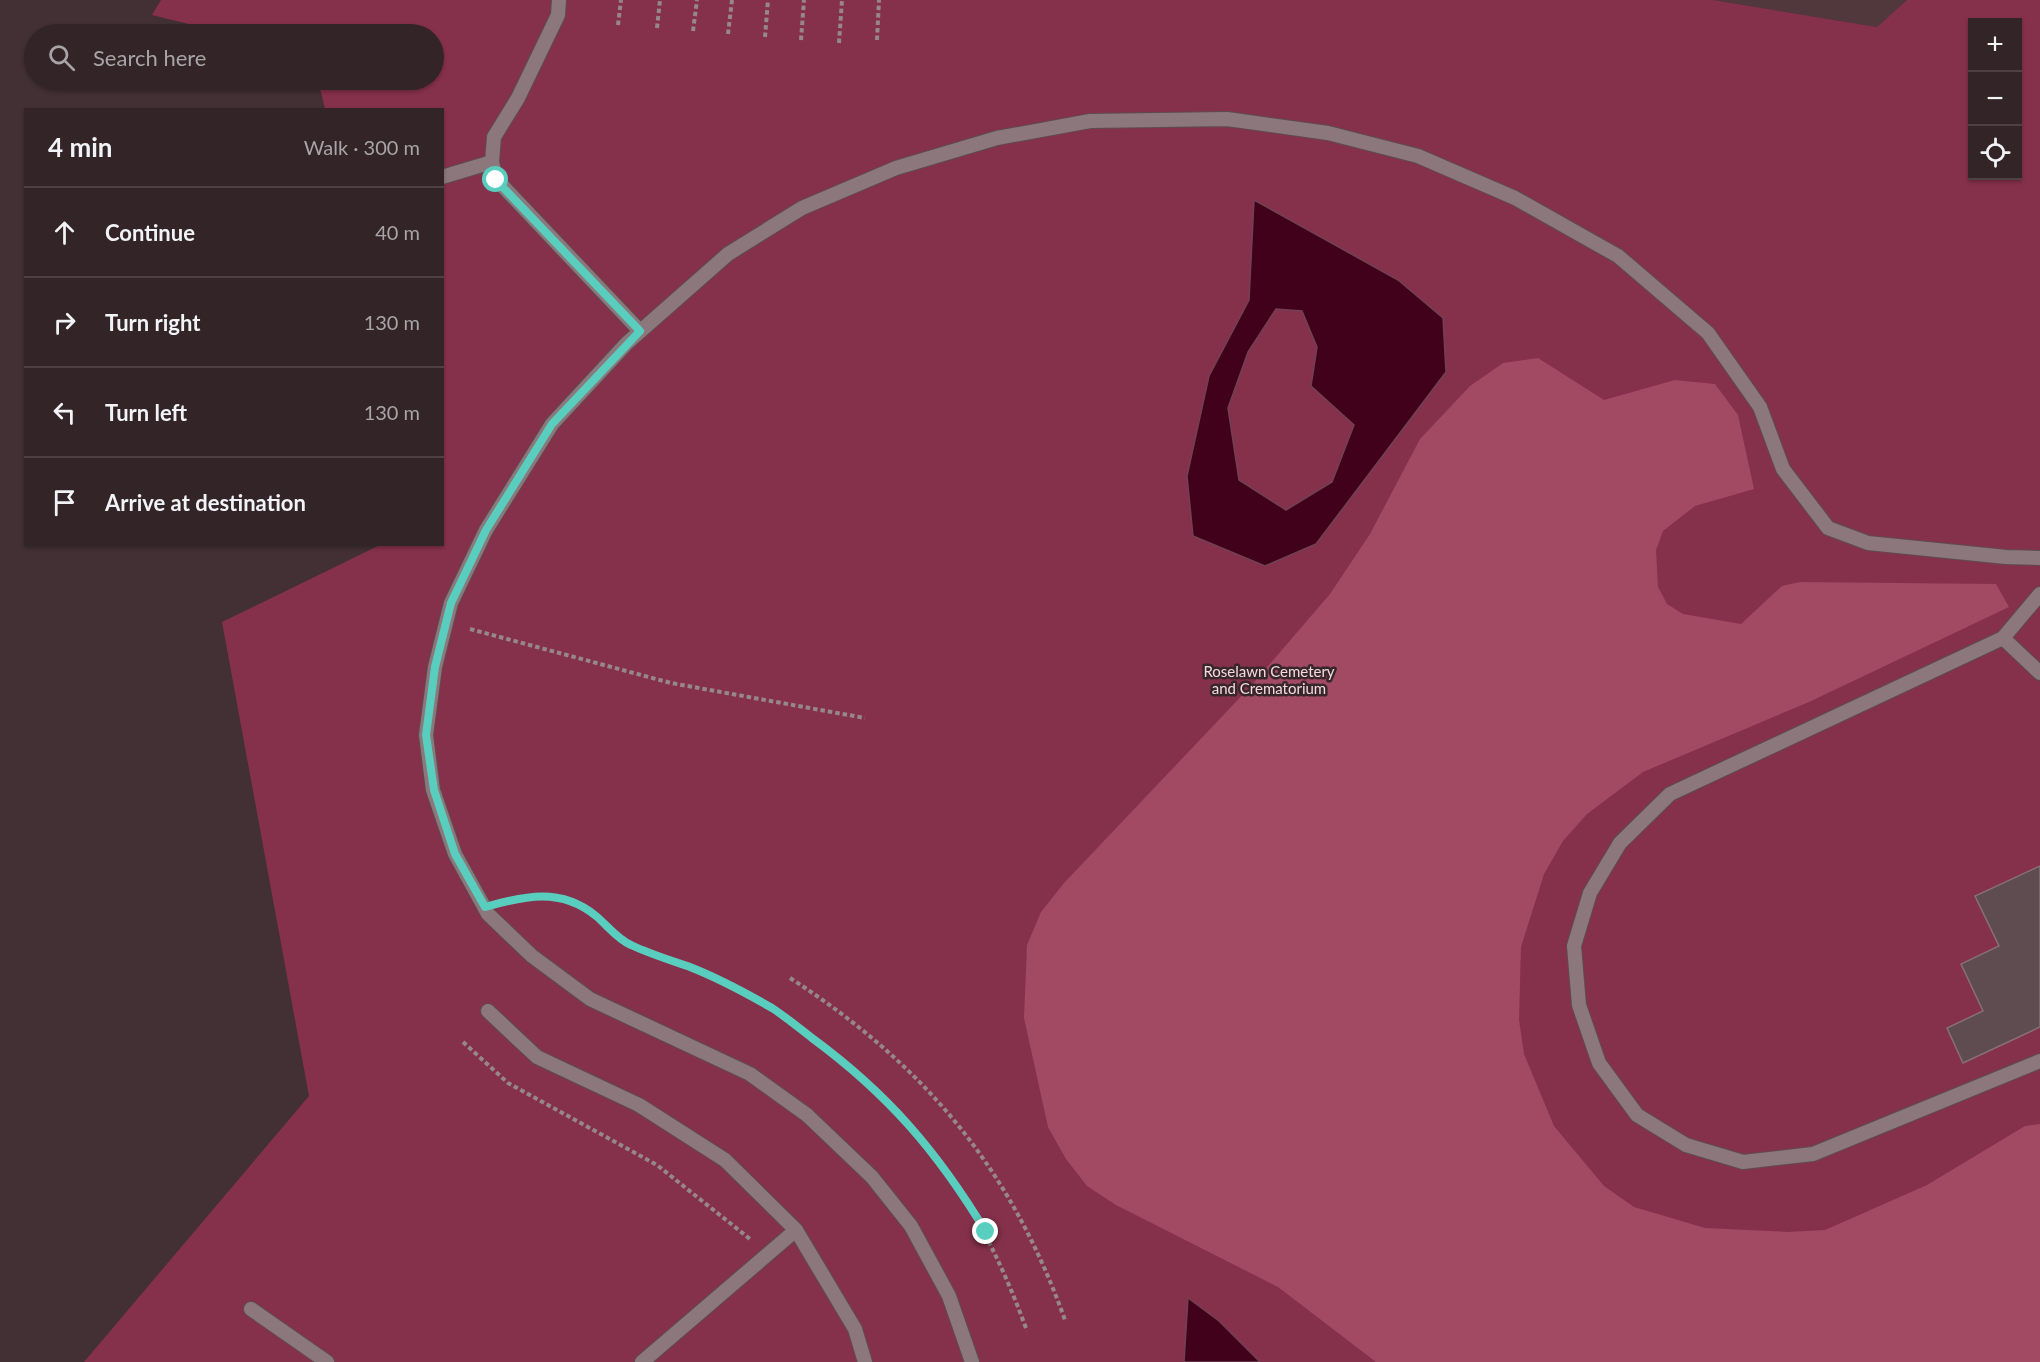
<!DOCTYPE html>
<html lang="en">
<head>
<meta charset="utf-8">
<style>
  body { margin:0; font-family:Lato,sans-serif; background:#3d3033; color:#f1f3f6 }
  .controls { position:absolute; right:18px; top:18px; display:grid; overflow:hidden; border-radius:0px; box-shadow:0 2px 4px #0004 }
  .controls button { width:54px; height:54px; display:grid; place-items:center; padding:0; border:0; border-bottom:2px solid #4d4144; background:#322427; color:#f1f3f6; font:30px sans-serif }
  .stop { position:absolute; width:18px; height:18px; margin:-14px; border:4px solid #59cebe; border-radius:50%; background:#fff }
  .stop.end { background:#59cebe; border-color:#fff; box-shadow:0 2px 6px #0008 }
  .list { margin:0; padding:0; list-style:none }
  h2 { display:flex; justify-content:space-between; align-items:center; height:78px; margin:0; padding:0 24px; font-size:26px }
  h2 small { font-size:20px; font-weight:400; color:#a8a4a7 }
  .list li { display:grid; grid-template-columns:39px 1fr auto; gap:18px; align-items:center; box-sizing:border-box; height:90px; padding:0 24px; border-top:2px solid #4d4144 }
  .list b { display:block; font-size:22px; white-space:nowrap }
  .list em { font-size:20px; font-style:normal; color:#a8a4a7 }
  .icon { flex:none; width:33px; height:33px; fill:none; stroke:currentColor; stroke-width:2; stroke-linecap:round; stroke-linejoin:round }
  .map { position:relative; flex:none; width:2040px; height:1362px; overflow:hidden }
  .search { position:absolute; background:#322427; box-shadow:0 2px 4px #0004; left:24px; top:24px; width:420px; height:66px; display:flex; align-items:center; gap:15px; box-sizing:border-box; padding:0 21px; border-radius:33px; color:#a8a4a7; font-size:22px }
  .panel { position:absolute; background:#322427; box-shadow:0 2px 4px #0004; left:24px; top:108px; width:420px; height:438px; border-radius:0px }
  .map>svg:first-child { display:block }
  .built { fill:#50383d }
  .green { fill:#86314c; fill-rule:evenodd }
  .forest { fill:#a24963 }
  .water { fill:#41011b; stroke:#714153; stroke-width:1.5; fill-rule:evenodd }
  .building { fill:#5f4c50; stroke:#857175; stroke-width:1.5 }
  .lines { fill:none; stroke-linecap:round; stroke-linejoin:round }
  .service-casing { stroke:#5c4d50; stroke-width:16 }
  .path { stroke:#96878a; stroke-width:4; stroke-dasharray:4.5 3; stroke-linecap:butt }
  .service { stroke:#8c787c; stroke-width:14 }
  .route { stroke:#59cebe; stroke-width:8 }
  .labels { text-anchor:middle; dominant-baseline:central; stroke-width:5; stroke-linejoin:round; paint-order:stroke }
  .park-label { font-size:15px; fill:#f4dadf; stroke:#37262a }
</style>
</head>
<body>
<div class="map">
<svg width="2040" height="1362" viewBox="0 0 2040 1362">
  <rect width="100%" height="100%" fill="#423034"/>
  <path class="built" d="M1713,0H1907L1877,27Z"/>
  <path class="green" d="M161,0H1713L1877,27L1907,0H2040V1362H84L309,1096L222,622L380,545L442,544V110L325,109L318,80H434V34H230L152,15ZM1972,22H2018V176H1972Z"/>
  <path class="forest" d="M1538,358L1604,400L1675,380L1715,384L1738,415L1754,489L1695,506L1663,531L1656,550L1658,587L1667,604L1683,614L1741,624L1782,586L1800,582L1996,584L2009,607L1809,702L1643,772L1587,814L1563,841L1544,874L1521,947L1519,1020L1524,1054L1554,1126L1604,1186L1634,1207L1705,1228L1788,1232L1825,1230L1927,1185L2025,1126L2040,1124V1362H1376L1278,1287L1116,1205L1087,1186L1066,1159L1048,1127L1024,1018L1027,945L1041,912L1064,883L1250,687L1330,594L1370,534L1420,439L1470,386L1503,363Z"/>
  <path class="water" d="M1254,200L1398,280L1443,318L1446,372L1316,544L1265,566L1193,536L1187,476L1209,376L1249,300ZM1276,309L1302,311L1317,347L1311,386L1354,425L1332,482L1286,510L1239,480L1228,408L1248,352Z
    M1188,1298L1219,1321L1260,1362H1184Z"/>
  <path class="building" d="M2040,866V1027L1963,1063L1947,1028L1983,1011L1961,964L1999,946L1975,896Z"/>
  <g class="lines">
    <g class="service-casing">
      <path id="service" d="M559,0L558,15L518,98L494,137L492,162L496,179L640,331
        M442,177L492,162
        M2040,594L2003,638L1670,794L1620,843L1590,893L1574,946L1579,1005L1599,1063L1637,1115L1686,1145L1743,1162L1813,1154L2040,1061
        M2003,638L2040,673
        M488,1011L537,1057L639,1105L725,1160L796,1230L855,1329L865,1362
        M251,1309L327,1362
        M642,1362L796,1230
        M972,1362L949,1296L911,1226L872,1177L807,1115L750,1074L590,999L532,956L488,914L455,854L433,790L426,735L435,667L451,603L486,530L552,424L627,343L728,254L802,208L896,168L997,138L1090,121L1227,119L1328,133L1418,156L1515,198L1618,256L1708,333L1760,407L1783,469L1828,528L1868,543L2006,557L2040,558"/>
    </g>
    <path class="path" d="M618,25L621,0
      M657,28L660,0
      M693,31L697,0
      M728,34L732,0
      M765,37L768,0
      M801,40L804,0
      M877,40L879,0
      M839,43L842,0
      M470,629L671,683L865,718
      M508,901C538,892 569,896 594,915C605,923 613,935 625,942C646,955 670,959 692,968C719,980 745,993 770,1007C786,1017 802,1030 817,1042C923,1120 983,1209 1027,1331
      M790,978C925,1065 1011,1169 1065,1320
      M463,1042L508,1083L657,1165L750,1239"/>
    <use href="#service" class="service"/>
  </g>
  <g class="lines">
    <path class="route" d="M496,180L640,331L552,424L486,530L451,603L435,667L426,735L434,790L455,854L485,907C524,896 561,887 596,916C608,926 617,939 631,945C650,954 670,960 690,967C718,978 746,993 772,1008C786,1017 799,1028 812,1038C888,1094 937,1151 986,1232"/>
  </g>
  <g class="labels">
    <g class="park-label">
      <text x="1269" y="671">Roselawn Cemetery<tspan x="1269" dy="17">and Crematorium</tspan></text>
    </g>
  </g>
</svg>
<div class="controls">
<button>+</button>
<button>−</button>
<button><svg class="icon" aria-label="locate" viewBox="0 0 24 24"><circle cx="12" cy="12" r="6"/><path d="M12 2v4M12 18v4M2 12h4M18 12h4"/></svg></button>
</div>
<div class="stop" style="left:496px;top:180px"></div>
<div class="stop end" style="left:986px;top:1232px"></div>
<div class="search"><svg class="icon" aria-label="search" viewBox="0 0 24 24"><circle cx="10" cy="10" r="6"/><path d="M15 15l6 6"/></svg>Search here</div>
<section class="panel">
<h2>4 min<small>Walk · 300 m</small></h2>
<ul class="list">
<li><svg class="icon" aria-label="ahead" viewBox="0 0 24 24"><path d="M12 20V5M6 11l6-6 6 6"/></svg><div><b>Continue</b></div><em>40 m</em></li>
<li><svg class="icon" aria-label="right" viewBox="0 0 24 24"><path d="M7 20v-9h11M14 6l5 5-5 5"/></svg><div><b>Turn right</b></div><em>130 m</em></li>
<li><svg class="icon" aria-label="left" viewBox="0 0 24 24"><path d="M17 20v-9H6M10 6l-5 5 5 5"/></svg><div><b>Turn left</b></div><em>130 m</em></li>
<li><svg class="icon" aria-label="arrive" viewBox="0 0 24 24"><path d="M6 21V4h12l-3 4 3 4H6"/></svg><div><b>Arrive at destination</b></div></li>
</ul>
</section>
</div>
</body>
</html>
